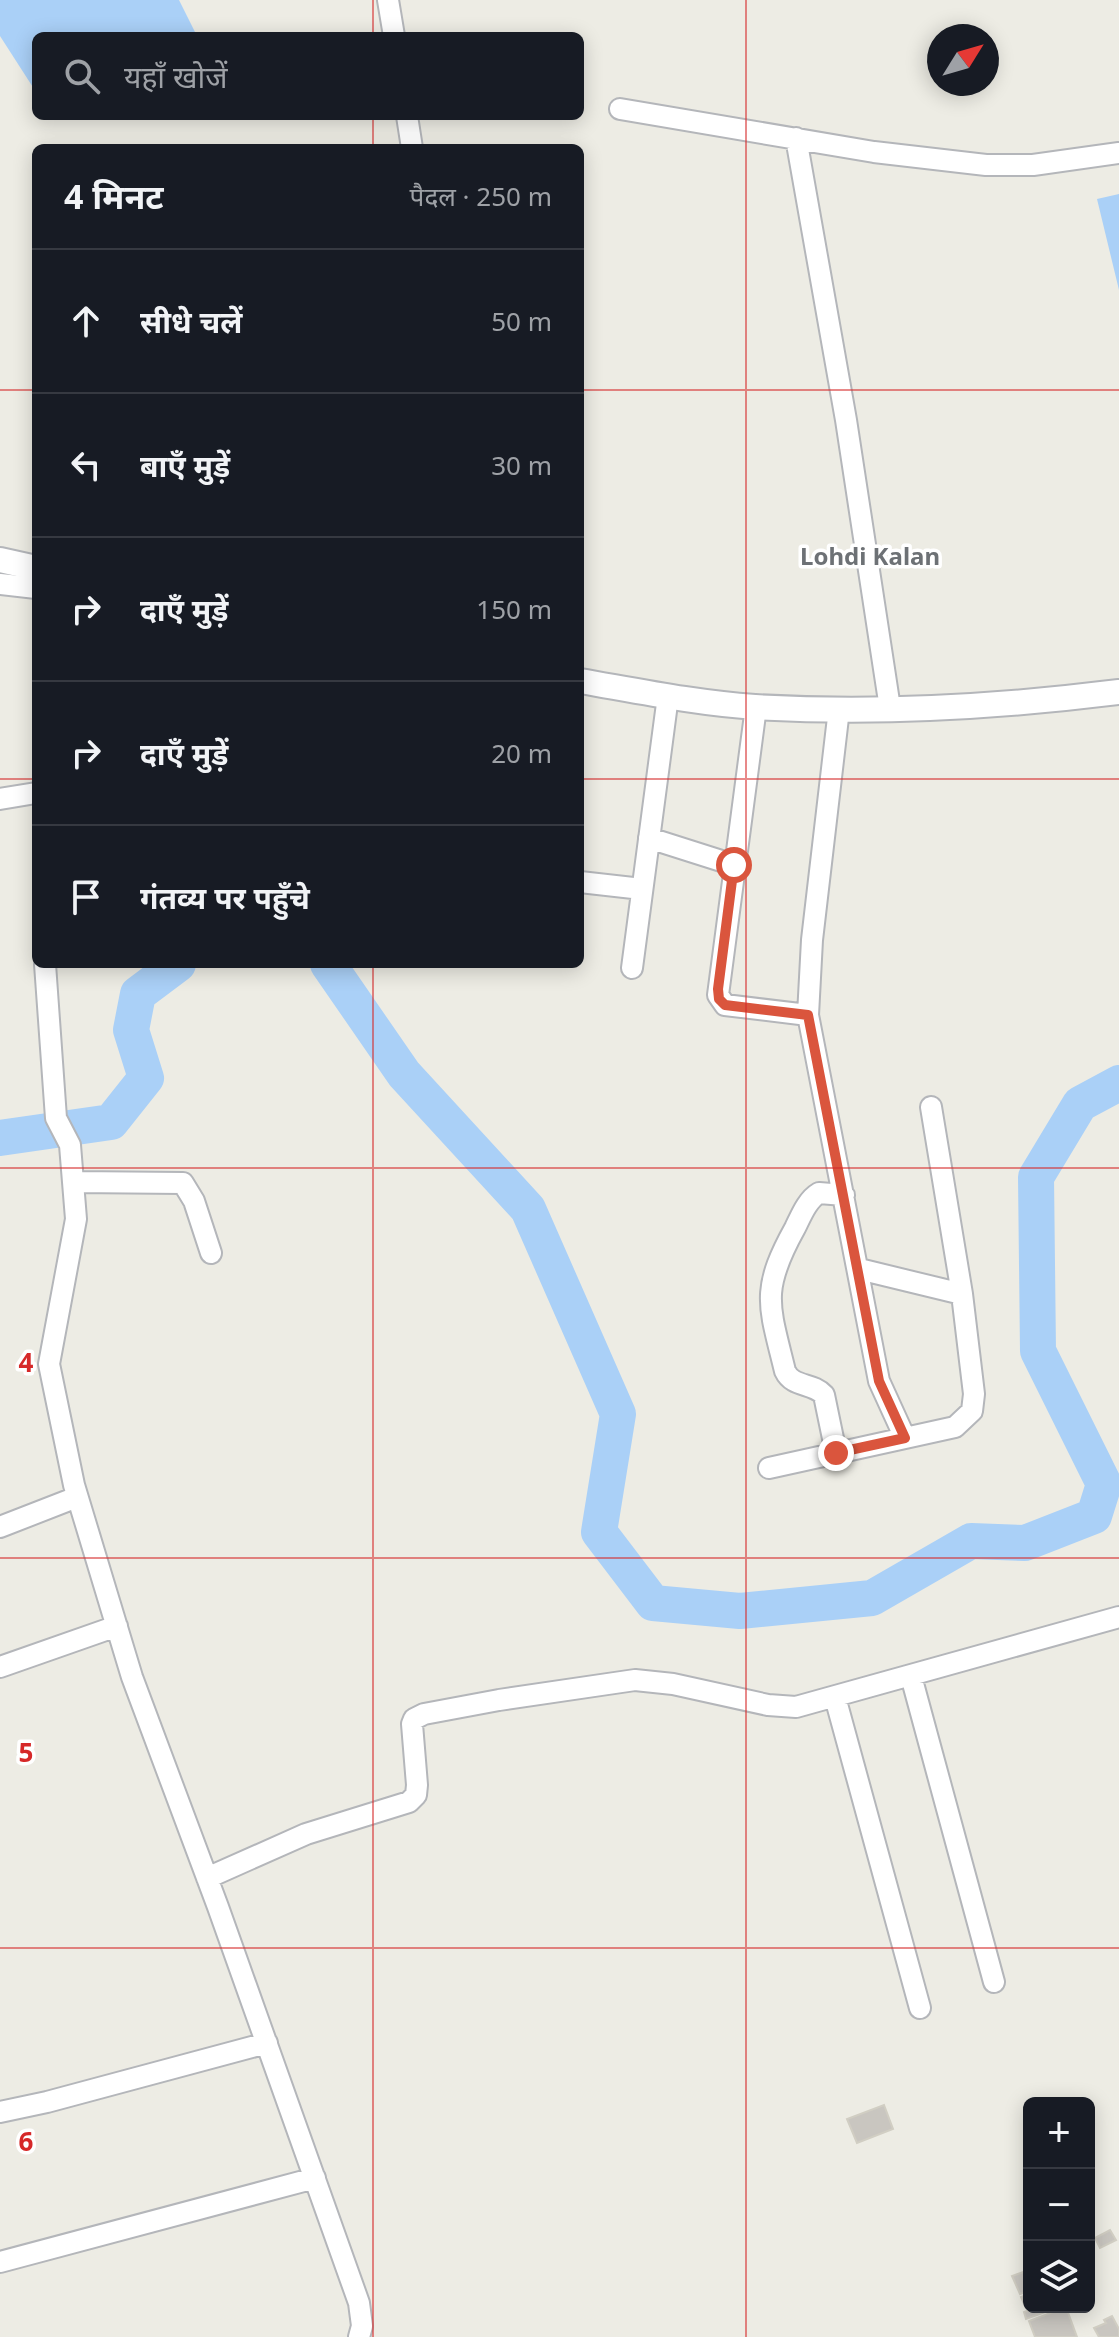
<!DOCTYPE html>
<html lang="hi">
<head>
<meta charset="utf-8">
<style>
  body { margin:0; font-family:"Noto Sans","Noto Sans Devanagari",sans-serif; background:#242831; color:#f1f3f6 }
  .controls { position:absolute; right:24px; bottom:24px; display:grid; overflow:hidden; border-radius:12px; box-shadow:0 4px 20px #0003 }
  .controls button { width:72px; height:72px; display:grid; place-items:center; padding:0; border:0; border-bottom:2px solid #363941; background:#171b24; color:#f1f3f6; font:40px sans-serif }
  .compass { position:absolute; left:927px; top:24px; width:72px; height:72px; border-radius:50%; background:#171b24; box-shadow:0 4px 20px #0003; rotate:53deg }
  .stop { position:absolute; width:24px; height:24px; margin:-18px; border:6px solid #da553d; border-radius:50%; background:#fff }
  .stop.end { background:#da553d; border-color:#fff; box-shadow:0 2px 8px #0008 }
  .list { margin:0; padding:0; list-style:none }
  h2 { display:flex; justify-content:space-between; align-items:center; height:104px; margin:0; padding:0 32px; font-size:34px }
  h2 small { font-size:26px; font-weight:400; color:#9ea1a6 }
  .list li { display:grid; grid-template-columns:52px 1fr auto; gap:24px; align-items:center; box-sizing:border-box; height:144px; padding:0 32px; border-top:2px solid #363941 }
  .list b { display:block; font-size:30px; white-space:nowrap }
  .list em { font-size:26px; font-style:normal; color:#9ea1a6 }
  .icon { flex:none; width:44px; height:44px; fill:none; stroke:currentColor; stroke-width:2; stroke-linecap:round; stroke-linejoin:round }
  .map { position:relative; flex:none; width:1119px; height:2337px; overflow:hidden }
  .search { position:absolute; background:#171b24; box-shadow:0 4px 20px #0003; left:32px; top:32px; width:552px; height:88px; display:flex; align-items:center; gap:20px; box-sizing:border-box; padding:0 28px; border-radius:12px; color:#9ea1a6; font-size:30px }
  .panel { position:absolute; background:#171b24; box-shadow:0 4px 20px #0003; left:32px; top:144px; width:552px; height:824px; border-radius:12px }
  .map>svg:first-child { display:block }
  .water { fill:#aad0f7 }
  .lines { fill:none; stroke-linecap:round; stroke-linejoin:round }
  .river { stroke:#aad0f7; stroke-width:36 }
  .building { fill:#c9c6c0; stroke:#d1cec3; stroke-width:2 }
  .minor-casing { stroke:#b4b6ba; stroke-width:24 }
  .tertiary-casing { stroke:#b4b6ba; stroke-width:28 }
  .minor { stroke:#fff; stroke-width:20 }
  .tertiary { stroke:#fff; stroke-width:24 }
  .route { stroke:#da553d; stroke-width:10 }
  .grid { fill:none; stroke:#d62828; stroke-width:2; stroke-opacity:0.55 }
  .labels { text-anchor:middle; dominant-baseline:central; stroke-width:7; stroke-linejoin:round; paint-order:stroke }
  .quarter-label { font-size:24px; font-weight:bold; fill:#6d7175; stroke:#fff }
  .grid-label { font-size:26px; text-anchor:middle; font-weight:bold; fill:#d62828; stroke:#fff; stroke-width:7; stroke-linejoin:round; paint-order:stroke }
</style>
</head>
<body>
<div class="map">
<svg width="1119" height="2337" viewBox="0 0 1119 2337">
  <rect width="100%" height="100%" fill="#edece4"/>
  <path class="water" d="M0,0H179L197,36H36V92L0,36Z
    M1119,194V290L1097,199Z"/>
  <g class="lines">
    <path class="river" d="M328,964L404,1074L528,1209L618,1414L599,1532L653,1603L740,1611L872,1598L971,1541L1025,1543L1094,1516L1104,1484L1038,1351L1036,1177L1080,1104L1119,1083
      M0,1138L111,1122L146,1078L131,1030L138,994L178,964"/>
  </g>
  <path class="building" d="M884,2105L893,2129L857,2143L847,2119Z
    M1110,2230L1116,2240L1100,2248L1095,2238Z
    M1029,2270V2291L1020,2294L1012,2276Z
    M1029,2294V2307L1026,2308L1021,2297Z
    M1036,2307H1059L1026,2319L1024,2312Z
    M1066,2307L1077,2337H1035L1029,2321Z
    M1112,2316L1119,2329V2337H1099L1094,2328L1106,2323L1104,2320Z"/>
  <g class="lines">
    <g class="minor-casing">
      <path id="minor" d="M388,0L394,36
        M620,109L874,152L986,165H1033L1119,153
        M407,116L412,148
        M796,138L846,420L890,708
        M0,584L36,588
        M756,707L718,995L725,1005L808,1015
        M839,709L812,940L808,1015L879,1381L905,1438
        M0,799L36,793
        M649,838L734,865
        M580,882L642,889
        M45,964L56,1118L70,1145L76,1219L49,1364L74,1485L132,1677L218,1907L359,2303L362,2326L359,2337
        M632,968L668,696
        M74,1182L183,1183L194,1201L211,1253
        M859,1269L962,1294
        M836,1453L824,1395C812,1382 793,1388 785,1371C769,1305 760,1291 795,1228C801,1216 807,1200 819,1193L844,1195
        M769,1468L955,1427L972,1411L974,1394L962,1294L931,1107
        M0,1527L77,1497
        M0,1667L117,1626
        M911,1676L994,1982
        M835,1697L920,2008
        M207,1878L306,1834L409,1802L416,1795L417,1785L412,1724L414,1719L424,1714L499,1700L635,1680L673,1684L768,1705L796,1707L1119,1617
        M0,2112L47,2102L267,2043
        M0,2262L315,2178"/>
    </g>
    <g class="tertiary-casing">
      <path id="tertiary" d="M0,560L36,568
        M580,681C638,691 696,703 755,707C875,714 999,707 1119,692"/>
    </g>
    <use href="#minor" class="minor"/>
    <use href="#tertiary" class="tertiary"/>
  </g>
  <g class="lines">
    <path class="route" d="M734,865L718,989L719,999L725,1005L808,1015L879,1381L905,1438L836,1453"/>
  </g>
  <path class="grid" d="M373,0V36M746,0V2337M373,116V148M0,390H36M580,390H1119M0,779H36M580,779H1119M373,964V2337M0,1168H1119M0,1558H1119M0,1948H1119"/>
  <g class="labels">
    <g class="quarter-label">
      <text x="870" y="555">Lohdi Kalan</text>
    </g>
  </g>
  <g class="grid-label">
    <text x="26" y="1372">4</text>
    <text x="26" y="1762">5</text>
    <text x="26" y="2151">6</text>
  </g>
</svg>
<div class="controls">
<button>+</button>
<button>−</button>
<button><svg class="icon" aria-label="layers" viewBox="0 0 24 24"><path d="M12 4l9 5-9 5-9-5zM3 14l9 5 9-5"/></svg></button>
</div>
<svg class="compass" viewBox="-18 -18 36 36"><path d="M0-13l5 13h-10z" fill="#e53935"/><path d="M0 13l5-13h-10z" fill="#9ea1a6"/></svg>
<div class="stop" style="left:734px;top:865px"></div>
<div class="stop end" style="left:836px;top:1453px"></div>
<div class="search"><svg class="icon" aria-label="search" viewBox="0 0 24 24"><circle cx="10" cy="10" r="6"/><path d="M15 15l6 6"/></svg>यहाँ खोजें</div>
<section class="panel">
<h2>4 मिनट<small>पैदल · 250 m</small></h2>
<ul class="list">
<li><svg class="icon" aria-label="ahead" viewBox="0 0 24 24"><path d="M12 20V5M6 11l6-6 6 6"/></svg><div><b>सीधे चलें</b></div><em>50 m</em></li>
<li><svg class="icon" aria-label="left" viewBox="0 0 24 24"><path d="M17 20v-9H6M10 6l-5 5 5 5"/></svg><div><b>बाएँ मुड़ें</b></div><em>30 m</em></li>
<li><svg class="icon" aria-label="right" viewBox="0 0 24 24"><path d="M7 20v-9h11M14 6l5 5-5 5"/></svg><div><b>दाएँ मुड़ें</b></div><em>150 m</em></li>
<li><svg class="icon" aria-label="right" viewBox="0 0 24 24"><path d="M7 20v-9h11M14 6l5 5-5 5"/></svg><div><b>दाएँ मुड़ें</b></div><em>20 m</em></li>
<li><svg class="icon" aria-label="arrive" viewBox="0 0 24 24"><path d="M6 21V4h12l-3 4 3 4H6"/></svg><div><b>गंतव्य पर पहुँचे</b></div></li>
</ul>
</section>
</div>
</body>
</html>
